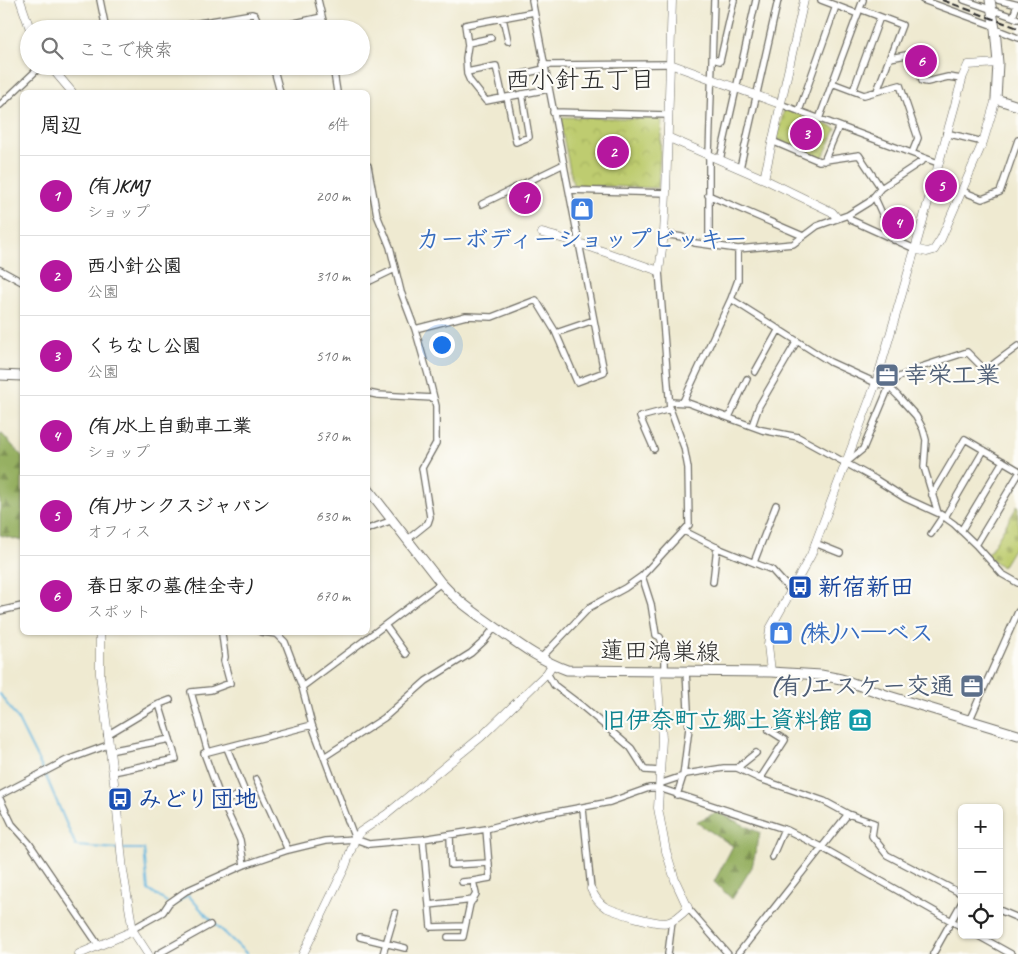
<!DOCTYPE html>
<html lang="ja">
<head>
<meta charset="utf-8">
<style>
  body { margin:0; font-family:Caveat,"Klee One",sans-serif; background:#f2f2f2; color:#222 }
  .controls { position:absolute; right:15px; bottom:15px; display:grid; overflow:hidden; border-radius:8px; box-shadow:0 1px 4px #0004 }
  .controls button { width:45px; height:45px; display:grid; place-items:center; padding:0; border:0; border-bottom:1px solid #e0e0e0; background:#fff; color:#222; font:25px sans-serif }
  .you { position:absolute; left:441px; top:344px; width:18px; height:18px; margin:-12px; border:4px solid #fff; border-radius:50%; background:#1a73e8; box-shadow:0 0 0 8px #1a73e833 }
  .badge { display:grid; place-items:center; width:32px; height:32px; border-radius:50%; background:#b5179e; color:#fff; font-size:16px; font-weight:700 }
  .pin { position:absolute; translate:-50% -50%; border:2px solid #fff; box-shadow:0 1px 5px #0006 }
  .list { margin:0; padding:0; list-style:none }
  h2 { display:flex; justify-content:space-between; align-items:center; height:65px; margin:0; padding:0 20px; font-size:21px }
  h2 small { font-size:16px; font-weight:400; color:#767676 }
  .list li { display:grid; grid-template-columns:32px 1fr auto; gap:15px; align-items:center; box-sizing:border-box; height:80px; padding:0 20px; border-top:1px solid #e0e0e0 }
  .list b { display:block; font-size:19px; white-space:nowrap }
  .list p { margin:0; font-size:16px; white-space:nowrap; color:#767676 }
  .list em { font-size:16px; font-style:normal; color:#767676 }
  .icon { flex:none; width:28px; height:28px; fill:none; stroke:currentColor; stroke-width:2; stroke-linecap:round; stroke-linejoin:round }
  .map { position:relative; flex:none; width:1018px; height:954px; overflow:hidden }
  .search { position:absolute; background:#fff; box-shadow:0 1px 4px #0004; left:20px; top:20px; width:350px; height:55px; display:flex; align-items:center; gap:12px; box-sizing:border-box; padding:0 18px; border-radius:28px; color:#767676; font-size:19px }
  .panel { position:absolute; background:#fff; box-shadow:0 1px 4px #0004; left:20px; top:90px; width:350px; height:545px; border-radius:8px }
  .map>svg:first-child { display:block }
  .forest { fill:url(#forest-firs); stroke:#606e46 }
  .cemetery { fill:url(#cemetery-stones); stroke:#747c4d }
  .park { fill:url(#park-crowns); stroke:#747c4d }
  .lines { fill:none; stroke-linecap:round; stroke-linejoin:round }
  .stream { stroke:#63b5de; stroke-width:2 }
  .minor-casing { stroke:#706e65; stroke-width:8 }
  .tertiary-casing { stroke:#706e65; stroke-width:9 }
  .secondary-casing { stroke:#706e65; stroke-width:11 }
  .primary-casing { stroke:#706e65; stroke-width:11 }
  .minor { stroke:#fff; stroke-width:5.5 }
  .tertiary { stroke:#fff; stroke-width:8 }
  .secondary { stroke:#fff; stroke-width:9 }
  .primary { stroke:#fff; stroke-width:9 }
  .rail { stroke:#2b2b2b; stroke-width:2; stroke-dasharray:8 4; stroke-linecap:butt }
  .labels { text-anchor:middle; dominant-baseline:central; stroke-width:4.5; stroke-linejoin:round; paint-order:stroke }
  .shop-label { font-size:24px; font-weight:bold; fill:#366cbe; stroke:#fdfcf7 }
  .service-label { font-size:24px; font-weight:bold; fill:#4e5e75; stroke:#fdfcf7; text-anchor:start }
  .transit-label { font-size:24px; font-weight:bold; fill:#164399; stroke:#fdfcf7; text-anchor:start }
  .street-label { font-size:24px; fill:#2b2b2b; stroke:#fdfcf7 }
  .culture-label { font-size:24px; font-weight:bold; fill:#0d838f; stroke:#fdfcf7; text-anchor:end }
  .neighbourhood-label { font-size:25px; fill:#2b2b2b; stroke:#fdfcf7 }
</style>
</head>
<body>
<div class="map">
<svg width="1018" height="954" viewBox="0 0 1018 954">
  <defs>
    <pattern id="forest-firs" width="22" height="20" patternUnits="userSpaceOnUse" patternTransform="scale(1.25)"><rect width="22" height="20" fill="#96b062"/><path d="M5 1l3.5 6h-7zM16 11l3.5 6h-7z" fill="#7b8f51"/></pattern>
    <pattern id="cemetery-stones" width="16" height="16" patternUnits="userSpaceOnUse" patternTransform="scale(1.25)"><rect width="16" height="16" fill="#becc6f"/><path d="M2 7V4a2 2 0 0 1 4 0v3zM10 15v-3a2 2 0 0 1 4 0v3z" fill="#a3af60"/></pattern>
    <pattern id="park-crowns" width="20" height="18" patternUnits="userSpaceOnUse" patternTransform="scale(1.25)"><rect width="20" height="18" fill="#becc6f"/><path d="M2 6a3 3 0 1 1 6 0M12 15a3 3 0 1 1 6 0" fill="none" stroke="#a3af60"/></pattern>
  </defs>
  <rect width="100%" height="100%" fill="#fdfcf7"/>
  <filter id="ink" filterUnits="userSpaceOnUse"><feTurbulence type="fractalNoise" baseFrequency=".02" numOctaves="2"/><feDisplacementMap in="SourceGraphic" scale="10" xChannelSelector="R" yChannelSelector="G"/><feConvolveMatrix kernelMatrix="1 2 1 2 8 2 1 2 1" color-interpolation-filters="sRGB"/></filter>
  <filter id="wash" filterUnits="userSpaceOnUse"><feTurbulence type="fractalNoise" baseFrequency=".0096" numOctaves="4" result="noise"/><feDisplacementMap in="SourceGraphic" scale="20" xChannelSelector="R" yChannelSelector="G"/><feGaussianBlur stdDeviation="1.12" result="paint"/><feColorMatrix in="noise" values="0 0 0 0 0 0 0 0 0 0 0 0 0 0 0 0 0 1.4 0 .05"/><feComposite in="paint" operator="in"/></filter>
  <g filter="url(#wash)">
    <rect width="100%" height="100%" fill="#efead1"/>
    <path class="forest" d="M2,434L22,456V541L0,535V435Z
      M717,812L760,833L752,867L732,899L714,882L733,846L696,822Z"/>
    <path class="cemetery" d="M1018,505V541L1002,567L987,556Z"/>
    <path class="park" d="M786,109L835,128L836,129L823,157L820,158L778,141L777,138L784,110Z
      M559,117L662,119L658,188L573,185Z"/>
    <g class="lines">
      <path class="stream" d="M0,694L17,718L43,770
        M45,774L76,846L118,849
        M123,849H144L148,890L167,902
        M171,904L173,905L188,895L206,915L247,954"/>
    </g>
  </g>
  <g filter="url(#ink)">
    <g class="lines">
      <g class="minor-casing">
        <path id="minor" d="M100,0L106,29
          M318,0L325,29
          M821,0L858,14
          M923,0L994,26
          M964,0L1013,17
          M998,0L1018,5
          M1017,5L1013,17L1018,19
          M860,9L902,25L877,91
          M534,12L465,25L468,45L466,58L467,74L470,81L486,101L549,89
          M503,18L508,41
          M164,29L252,14L255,15L261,29
          M268,29L322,17
          M995,29L1018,38
          M468,43L491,38
          M890,58L917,53L922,81L927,82L948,77L962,79
          M713,59L720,61L734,0
          M543,65L670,64
          M273,66L280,92
          M333,66L337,92
          M467,72L496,66L503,98
          M518,75L544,69
          M832,83L864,95L900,85L918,138L912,153
          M853,91L880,17
          M507,97L516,142L529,137L522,94
          M780,104L938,163
          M0,105L41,66
          M799,111L836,6
          M553,112L668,115
          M819,119L863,0
          M946,133L983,142
          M772,141L819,161L859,155L881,188
          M720,160L756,0
          M824,161L839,126
          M368,166L377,215L390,247L401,292L415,329L429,378L436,406V443L422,468L430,517L428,523L408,539
          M740,168L778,0
          M569,190L666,193
          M962,191L982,199L1000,192L1018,140
          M708,195L803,236
          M874,196L894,240
          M482,204L564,164
          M848,215L851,220L915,249
          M664,234L682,237L695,243L738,249L793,244L817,226L848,215L869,202L881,188L925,159
          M709,245V155L714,0
          M738,249V280L731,299L830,362L876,383L889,387L898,396L916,416L923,429L926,440L924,467L938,513
          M0,270L22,282
          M368,282L395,269
          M415,329L466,316L492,317L536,300L555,331L577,382L604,372L532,0
          M556,333L594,320
          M755,372L779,329
          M368,393L378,395L433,398
          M670,402L688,403L762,430L798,437L875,479L905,498L940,514L954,524L976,545L1002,574L1018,583
          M683,402L731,299
          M729,417L747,379
          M752,426L759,406L797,341
          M654,449L640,417L670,409
          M846,463L863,449L889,387L897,378L918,368L967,352L983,368H988L1018,346
          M932,495L965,439L1018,470
          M945,517L984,450
          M368,529L393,520
          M684,531L720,549L772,570L791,591
          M961,531L1003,461
          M931,534L943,516
          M815,543L840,553
          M976,545L1018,475
          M754,562L776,505
          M642,576L651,604L656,635L660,637L665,651V671
          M713,582L717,547
          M0,611L22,606
          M385,625L406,654
          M261,632L277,634L285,642L302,687L312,725L355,839
          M540,659L590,607L625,588L642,576L689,525L688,468L684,447L670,409L659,271
          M547,673L554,685L583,707L631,748L645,770L660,771
          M302,687L441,583
          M970,719L1018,612
          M107,735L157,705L170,700
          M109,751L170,739
          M208,752L191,692L211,690L230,683L224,661L225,657L222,634
          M324,757L384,718L426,681L471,653L484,641L495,627
          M737,768L756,753
          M113,772L176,759L159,704
          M256,779L288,850
          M760,779L785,740L769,730
          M659,784L683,776L689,728L686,671
          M0,795L67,760L108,745
          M677,795L683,776L686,774L724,768H737L760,779L824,801L848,814L874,823L872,836L887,855L962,894
          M0,799L12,824L29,843L99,946
          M223,802L245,792L227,748
          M583,809L591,889
          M450,835L451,865L489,863
          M423,839L431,927L465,926
          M772,857L784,829
          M244,865L240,840L221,799L204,753L312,725
          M462,882L473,881
          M429,905L473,900
          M688,908L728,954
          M999,910L1018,918
          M133,931L136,927L163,912L169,903L186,891L244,865L288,850L325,841L355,839L369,844L423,839L486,829L535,816L610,802L649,788H659L787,830L821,847L962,927
          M977,935L1011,954
          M360,937L405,948
          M448,937H463L470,904L476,894L473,881L490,878L486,829
          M158,954L210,925
          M383,954L395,913
          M668,954L672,921
          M738,954L848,814
          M933,954L962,902"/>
      </g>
      <g class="tertiary-casing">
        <path id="tertiary" d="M20,0L30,29
          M670,64L780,104
          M50,66L72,92
          M667,137L764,179L832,212L837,218
          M764,179L804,0
          M542,233L579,243L659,271L664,234L666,193L672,0
          M915,249L927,252L934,250L941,239L983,142L996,99
          M100,632V674L115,790L123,871L133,931L148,954
          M771,672L768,645L770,629L811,555L876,383L915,249L963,76L968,65L998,63
          M591,889C594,896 599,903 605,907C616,912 659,926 669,922C676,920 683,913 688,908L675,880L666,851L658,808L662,739L657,672
          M79,954L133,931
          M303,954L345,867L355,839L360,832L387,814L481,737L547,673L552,665"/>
      </g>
      <g class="secondary-casing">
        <path id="secondary" d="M0,375L22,376
          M368,489L441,583C456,600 474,612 492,625C516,642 539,660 567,670L771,672L821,675L841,679L889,696L1018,735"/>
      </g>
      <g class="primary-casing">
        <path id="primary" d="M990,0L995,29L998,63L996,99L1018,106"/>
      </g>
      <use href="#minor" class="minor"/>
      <use href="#tertiary" class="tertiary"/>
      <use href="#secondary" class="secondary"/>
      <use href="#primary" class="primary"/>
      <path class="rail" d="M942,0L1018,28"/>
    </g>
  </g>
  <defs>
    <g id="shop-square" transform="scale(1.25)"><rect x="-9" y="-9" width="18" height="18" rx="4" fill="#3f7fe0" stroke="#fdfcf7"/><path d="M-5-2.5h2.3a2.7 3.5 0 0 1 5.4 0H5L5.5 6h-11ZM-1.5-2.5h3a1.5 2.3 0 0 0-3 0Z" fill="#fff"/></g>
    <g id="office-square" transform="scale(1.25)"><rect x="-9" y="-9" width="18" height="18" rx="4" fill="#5c6f8a" stroke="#fdfcf7"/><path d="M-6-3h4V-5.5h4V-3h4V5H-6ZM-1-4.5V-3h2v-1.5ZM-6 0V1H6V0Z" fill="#fff"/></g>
    <g id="bus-square" transform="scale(1.25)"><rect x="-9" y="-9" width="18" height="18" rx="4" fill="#1a4fb4" stroke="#fdfcf7"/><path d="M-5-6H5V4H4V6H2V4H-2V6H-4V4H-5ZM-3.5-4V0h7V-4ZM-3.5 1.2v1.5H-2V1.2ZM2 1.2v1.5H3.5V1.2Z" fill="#fff"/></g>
    <g id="museum-square" transform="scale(1.25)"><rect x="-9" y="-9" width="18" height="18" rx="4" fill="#0f9aa8" stroke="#fdfcf7"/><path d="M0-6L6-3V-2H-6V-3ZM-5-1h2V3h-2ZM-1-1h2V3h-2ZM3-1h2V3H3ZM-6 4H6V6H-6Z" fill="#fff"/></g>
  </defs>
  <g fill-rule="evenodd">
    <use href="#shop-square" x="582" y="209"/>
    <use href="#office-square" x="887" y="375"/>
    <use href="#bus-square" x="800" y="587"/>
    <use href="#shop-square" x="781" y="633"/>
    <use href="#office-square" x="972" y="686"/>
    <use href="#museum-square" x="860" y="720"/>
    <use href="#bus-square" x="120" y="799"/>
  </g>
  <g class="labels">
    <g class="shop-label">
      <text x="582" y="239">カーボディーショップビッキー</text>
      <text x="798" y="633" text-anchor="start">(株)ハ―ベス</text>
    </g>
    <g class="service-label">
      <text x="904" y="375">幸栄工業</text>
      <text x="954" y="686" text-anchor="end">(有)エスケー交通</text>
    </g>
    <g class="transit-label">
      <text x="818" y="587">新宿新田</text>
      <text x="138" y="799">みどり団地</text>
    </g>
    <g class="street-label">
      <text transform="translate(660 651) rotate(1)">蓮田鴻巣線</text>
    </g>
    <g class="culture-label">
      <text x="842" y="720">旧伊奈町立郷土資料館</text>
    </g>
    <g class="neighbourhood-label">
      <text x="580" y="80">西小針五丁目</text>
    </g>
  </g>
</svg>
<div class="controls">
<button>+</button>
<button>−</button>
<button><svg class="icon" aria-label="locate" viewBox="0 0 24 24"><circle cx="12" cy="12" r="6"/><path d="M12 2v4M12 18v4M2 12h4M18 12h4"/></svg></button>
</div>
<div class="you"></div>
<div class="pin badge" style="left:525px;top:198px">1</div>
<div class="pin badge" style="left:613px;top:152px">2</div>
<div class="pin badge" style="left:806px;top:134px">3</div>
<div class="pin badge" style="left:898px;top:223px">4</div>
<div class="pin badge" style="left:941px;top:186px">5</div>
<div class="pin badge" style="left:921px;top:61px">6</div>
<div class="search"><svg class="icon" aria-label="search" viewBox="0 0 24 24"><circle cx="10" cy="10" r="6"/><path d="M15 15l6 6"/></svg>ここで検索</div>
<section class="panel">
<h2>周辺<small>6件</small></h2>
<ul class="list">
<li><span class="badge">1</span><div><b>(有)KMJ</b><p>ショップ</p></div><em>200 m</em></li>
<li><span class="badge">2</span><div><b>西小針公園</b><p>公園</p></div><em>310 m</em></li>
<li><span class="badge">3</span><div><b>くちなし公園</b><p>公園</p></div><em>510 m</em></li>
<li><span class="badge">4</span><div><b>(有)水上自動車工業</b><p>ショップ</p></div><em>570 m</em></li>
<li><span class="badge">5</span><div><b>(有)サンクスジャパン</b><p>オフィス</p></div><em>630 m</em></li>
<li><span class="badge">6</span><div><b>春日家の墓(桂全寺)</b><p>スポット</p></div><em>670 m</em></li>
</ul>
</section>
</div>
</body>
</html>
